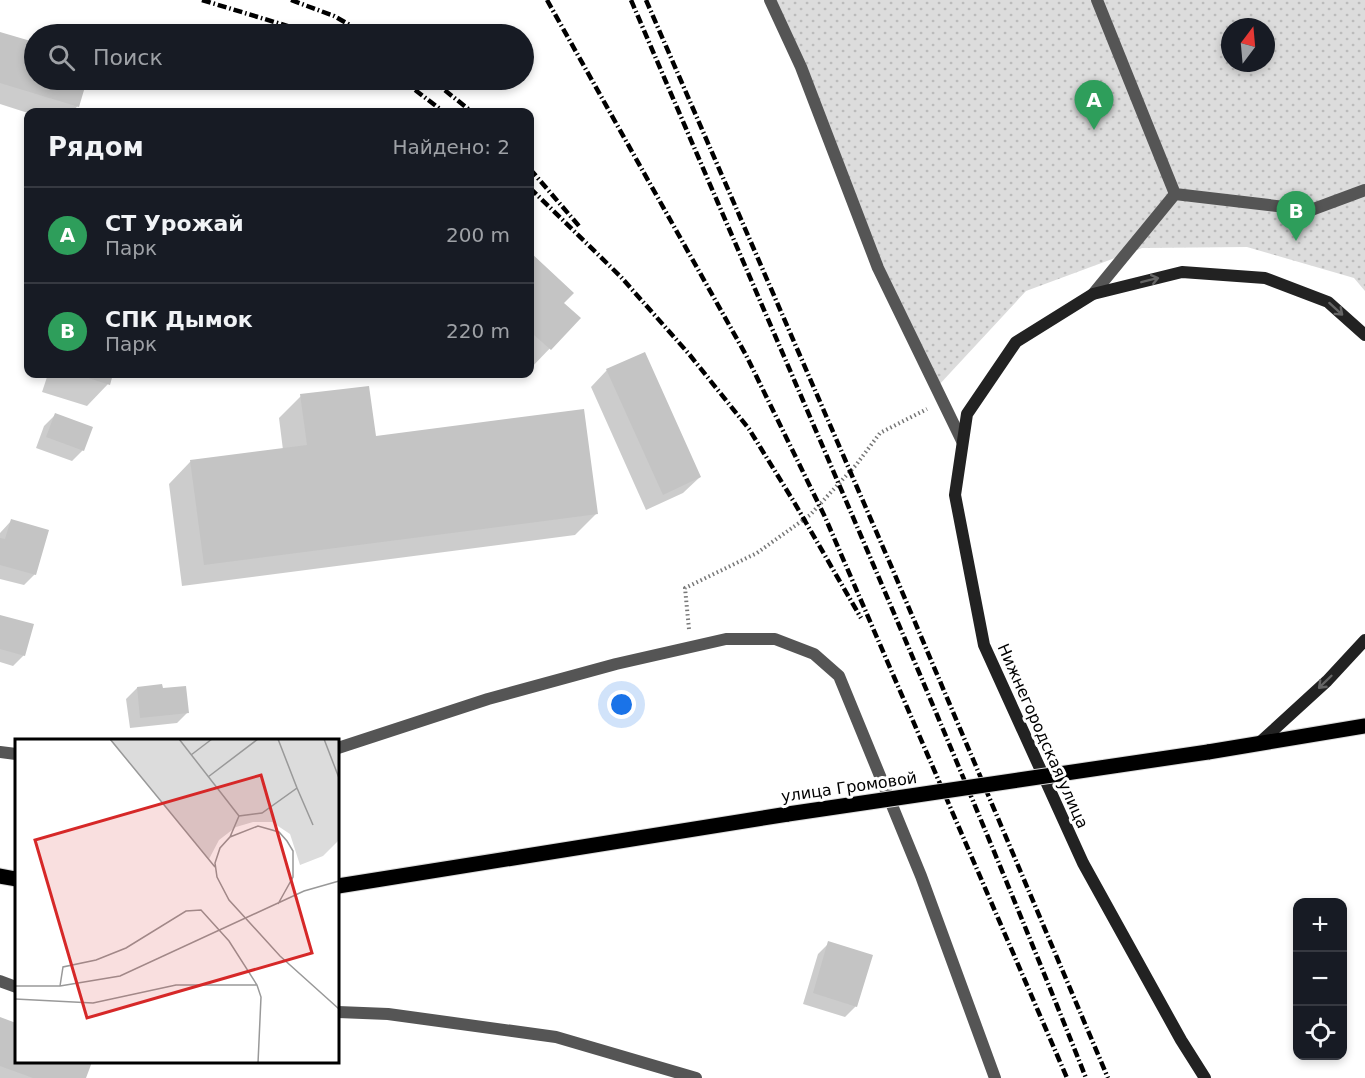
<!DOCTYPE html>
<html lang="ru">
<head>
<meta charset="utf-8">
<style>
  body { margin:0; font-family:"DejaVu Sans",sans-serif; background:#242831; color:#f1f3f6 }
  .controls { position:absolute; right:18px; bottom:18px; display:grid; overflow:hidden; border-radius:12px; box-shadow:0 3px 9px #0003 }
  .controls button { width:54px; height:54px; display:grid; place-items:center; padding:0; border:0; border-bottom:2px solid #363941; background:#171b24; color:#f1f3f6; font:30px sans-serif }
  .compass { position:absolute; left:1221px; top:18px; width:54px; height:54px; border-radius:50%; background:#171b24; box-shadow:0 3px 9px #0003; rotate:16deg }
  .you { position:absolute; left:622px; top:705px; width:21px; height:21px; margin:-15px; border:4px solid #fff; border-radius:50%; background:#1a73e8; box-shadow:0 0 0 9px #1a73e833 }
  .badge { display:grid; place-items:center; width:39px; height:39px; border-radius:50%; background:#2563eb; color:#fff; font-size:20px; font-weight:700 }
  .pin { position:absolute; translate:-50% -50px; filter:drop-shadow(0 2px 3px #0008) }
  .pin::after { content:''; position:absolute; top:32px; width:21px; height:18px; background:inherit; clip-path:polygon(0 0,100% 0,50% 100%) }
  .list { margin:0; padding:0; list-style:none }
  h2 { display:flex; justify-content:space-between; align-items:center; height:78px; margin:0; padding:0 24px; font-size:26px }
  h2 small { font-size:20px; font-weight:400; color:#9ea1a6 }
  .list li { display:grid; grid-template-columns:39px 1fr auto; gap:18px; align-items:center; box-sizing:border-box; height:96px; padding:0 24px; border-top:2px solid #363941 }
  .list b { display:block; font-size:22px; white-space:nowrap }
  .list p { margin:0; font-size:20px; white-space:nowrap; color:#9ea1a6 }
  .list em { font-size:20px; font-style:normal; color:#9ea1a6 }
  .icon { flex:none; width:33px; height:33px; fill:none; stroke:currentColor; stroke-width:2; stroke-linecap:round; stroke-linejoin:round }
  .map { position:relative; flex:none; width:1365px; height:1078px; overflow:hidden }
  .search { position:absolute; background:#171b24; box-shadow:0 3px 9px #0003; left:24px; top:24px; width:510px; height:66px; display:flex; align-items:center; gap:15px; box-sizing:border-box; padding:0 21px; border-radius:33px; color:#9ea1a6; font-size:22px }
  .panel { position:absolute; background:#171b24; box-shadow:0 3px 9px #0003; left:24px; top:108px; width:510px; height:270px; border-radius:12px }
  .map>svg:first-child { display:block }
  .garden { fill:url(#garden-dots); fill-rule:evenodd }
  .shadow { fill:#0003 }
  .building { fill:#c4c4c4 }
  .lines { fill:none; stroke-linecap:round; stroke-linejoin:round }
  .primary-casing { stroke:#dbdbdb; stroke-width:17 }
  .path { stroke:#777; stroke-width:4; stroke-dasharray:1.5 3; stroke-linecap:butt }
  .minor { stroke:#555; stroke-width:12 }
  .secondary { stroke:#222; stroke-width:12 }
  .primary { stroke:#000; stroke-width:15 }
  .rail { stroke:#000; stroke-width:4.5; stroke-dasharray:9 3 1.5 3; stroke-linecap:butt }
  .primary-bridge-casing { stroke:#dbdbdb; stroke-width:17; stroke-linecap:butt }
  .primary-bridge { stroke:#000; stroke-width:15 }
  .oneway { stroke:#646464 }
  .labels { text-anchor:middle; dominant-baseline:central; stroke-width:6; stroke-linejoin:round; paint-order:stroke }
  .street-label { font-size:16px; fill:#000; stroke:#fff }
  .inset-road { fill:none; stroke:#999; stroke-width:1.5 }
  .view { fill:#d62828; fill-opacity:0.15; stroke:#d62828; stroke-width:3 }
  .inset-edge { fill:none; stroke:#000; stroke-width:3 }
</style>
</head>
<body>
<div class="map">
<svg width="1365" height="1078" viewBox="0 0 1365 1078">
  <defs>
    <pattern id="garden-dots" width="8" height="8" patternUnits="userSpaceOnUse" patternTransform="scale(1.5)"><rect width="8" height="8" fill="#dcdcdc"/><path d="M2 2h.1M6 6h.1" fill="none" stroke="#bbb" stroke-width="1.8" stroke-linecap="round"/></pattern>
  </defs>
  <rect width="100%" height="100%" fill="#fff"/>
  <path class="garden" d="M768,0H1365V291L1354,278L1247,247L1142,248L1026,291L938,386L855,206ZM1230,27H1266V63H1230Z"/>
  <path class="shadow" d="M0,33L34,44V80H86L78,106L71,112L28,113L0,104Z
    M530,254L571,293L562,303L579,318L530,369Z
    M607,370L700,477L683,493L646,510L591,387Z
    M48,374H112L108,384L87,406L42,392Z
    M301,396L374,438L597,513L575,535L182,586L169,484L190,462L283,450L279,418Z
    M55,415L83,450L72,461L36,448L44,426Z
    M11,521L35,574L24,585L0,579V533Z
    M0,616L24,655L13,666L0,662Z
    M137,688L162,690L188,712L177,723L130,728L126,699Z
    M829,943L856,1006L845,1017L803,1004L818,954Z
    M0,1018L16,1024V1062H91L85,1078H0Z"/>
  <path class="building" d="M0,32L34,42V80H87L79,107L0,83Z
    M530,252L574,293L564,303L581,318L551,350L534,335L530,340Z
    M645,352L701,477L663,495L606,369Z
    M76,374H113L110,385Z
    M369,386L376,436L584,409L598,514L204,565L190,460L307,445L300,394Z
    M55,413L93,427L84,451L46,437Z
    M11,519L49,530L36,575L0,565V538L5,539Z
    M0,615L34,624L25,656L0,649Z
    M162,684L163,688L186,686L189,713L140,718L137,687Z
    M828,941L873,955L857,1007L813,993Z
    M0,1017L16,1023V1062H92L86,1078H33L0,1066Z"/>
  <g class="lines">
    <g class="primary-casing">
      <path id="primary" d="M1208,752L1365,726
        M0,876L16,879
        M338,886L788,814"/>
    </g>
    <path class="path" d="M689,629L685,588L757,553L810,515L856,465L880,433L927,409"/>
    <path class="minor" d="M770,0L801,67L878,268L962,441
      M1097,0L1175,194
      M1093,294L1175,194L1311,210L1365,190
      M338,748L488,699L616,664L726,639H775L814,654L839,676L921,876L995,1078
      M0,752L16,754
      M0,981L16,987
      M338,1012L388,1014L556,1037L696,1078"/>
    <path class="secondary" d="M1257,745L1327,681L1365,640
      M1205,1078L1181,1040L1083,863L984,645L955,495L967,414L1016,342L1093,294L1182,272L1265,278L1328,302L1365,335"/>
    <use href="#primary" class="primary"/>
    <path class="rail" d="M202,0L314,34
      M291,0L334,16L366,34
      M547,0L746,355L825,517L1067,1078
      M631,0C784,359 942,716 1086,1078
      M646,0L892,568L1108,1078
      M402,80L444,112
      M432,80L472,112
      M530,169L579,226
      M530,188L621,277L689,354L749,429L794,502L861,618"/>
    <g class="primary-bridge-casing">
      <path id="primary-bridge" d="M788,814L1208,752"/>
    </g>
    <use href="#primary-bridge" class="primary-bridge"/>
  </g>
  <defs><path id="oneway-shaft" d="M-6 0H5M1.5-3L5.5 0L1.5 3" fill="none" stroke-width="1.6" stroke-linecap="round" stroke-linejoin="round" transform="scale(1.5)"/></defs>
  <g class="oneway">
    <use href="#oneway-shaft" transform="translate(1150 280) rotate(-14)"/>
    <use href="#oneway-shaft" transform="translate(1336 309) rotate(42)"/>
    <use href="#oneway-shaft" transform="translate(1325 682) rotate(136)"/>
  </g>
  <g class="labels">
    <g class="street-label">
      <text transform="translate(1043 736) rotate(66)">Нижнегородская улица</text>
      <text transform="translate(849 787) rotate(-8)">улица Громовой</text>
    </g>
  </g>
  <g transform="translate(15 739)">
    <rect width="324" height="324" fill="#fff"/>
    <path d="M94,0H324V101L308,117L285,126L275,95L257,83H238L221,88L204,101L194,120Z" fill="#dcdcdc"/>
    <path class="inset-road" d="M95,0L200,128M164,0L224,77M309,0L324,39M176,16L197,0M193,38L243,0M282,49L298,86M215,98L224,77L247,74L282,49L263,0M263,165L278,138V112L272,102L264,93L243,87L215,98L205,109L200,124L202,138L214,161L265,217L324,270M0,247H45L105,237L289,152L324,142M45,247L48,228L81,221L111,209L171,172L186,171L214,202L242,246L246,258L243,324M0,260L78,264L161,246H242"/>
    <path class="view" d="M246,36L297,214L72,279L20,101Z"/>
    <rect width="324" height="324" class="inset-edge"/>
  </g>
</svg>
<div class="controls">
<button>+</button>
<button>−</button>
<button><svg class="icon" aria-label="locate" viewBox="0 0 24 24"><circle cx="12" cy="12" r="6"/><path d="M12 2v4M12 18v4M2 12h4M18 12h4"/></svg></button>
</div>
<svg class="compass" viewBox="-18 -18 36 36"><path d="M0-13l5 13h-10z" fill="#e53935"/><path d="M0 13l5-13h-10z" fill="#9ea1a6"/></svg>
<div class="you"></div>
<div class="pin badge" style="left:1094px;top:130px;background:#2e9e5b">A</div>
<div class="pin badge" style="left:1296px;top:241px;background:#2e9e5b">B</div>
<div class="search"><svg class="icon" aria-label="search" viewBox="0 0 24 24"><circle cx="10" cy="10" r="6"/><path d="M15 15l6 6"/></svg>Поиск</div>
<section class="panel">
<h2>Рядом<small>Найдено: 2</small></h2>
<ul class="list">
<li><span class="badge" style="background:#2e9e5b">A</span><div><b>СТ Урожай</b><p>Парк</p></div><em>200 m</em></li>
<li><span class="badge" style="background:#2e9e5b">B</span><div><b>СПК Дымок</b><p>Парк</p></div><em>220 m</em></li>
</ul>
</section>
</div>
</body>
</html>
